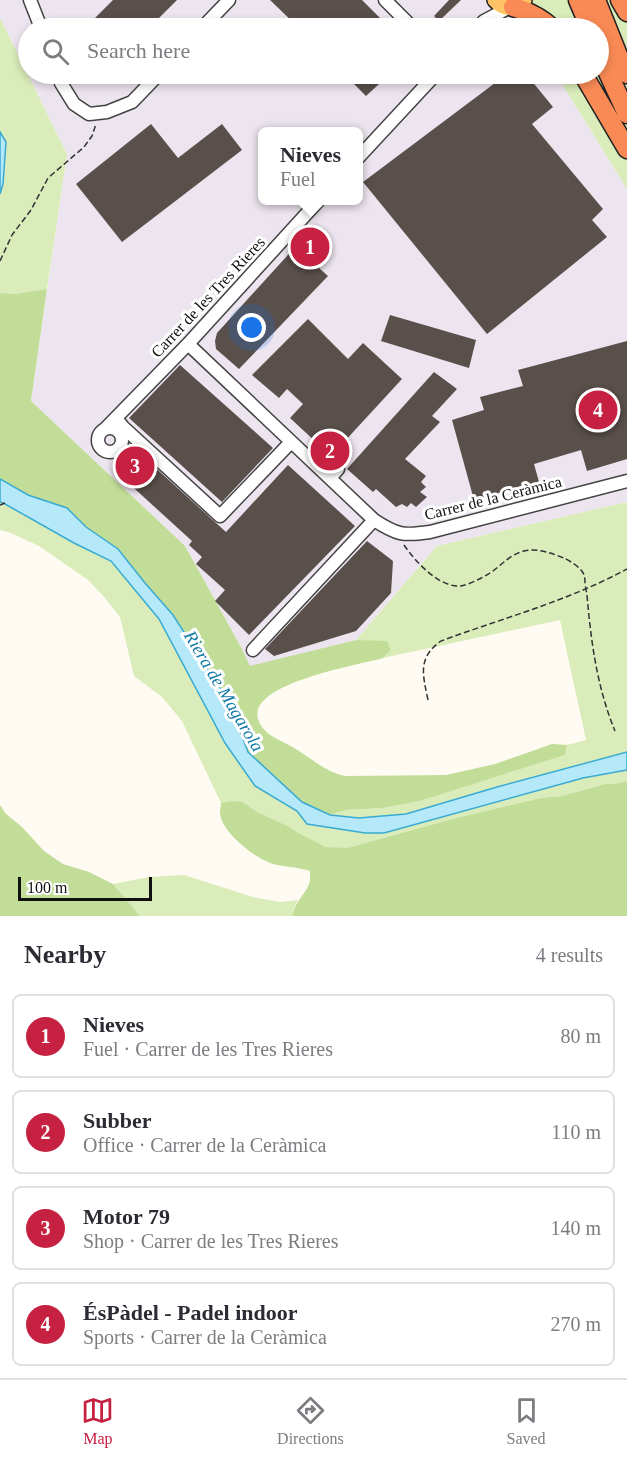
<!DOCTYPE html>
<html lang="en">
<head>
<meta charset="utf-8">
<style>
  body { margin:0; font-family:"Times New Roman",serif; background:#f7f7f7; color:#2b2b33 }
  .scale { position:absolute; left:18px; bottom:15px; width:134px; box-sizing:border-box; padding-left:6px; border:3px solid #101010; border-top:0; font-size:16px; line-height:21px; white-space:nowrap; color:#101010; -webkit-text-stroke:4px #fff; paint-order:stroke }
  .you { position:absolute; left:252px; top:328px; width:21px; height:21px; margin:-15px; border:4px solid #fff; border-radius:50%; background:#1a73e8; box-shadow:0 0 0 9px #1a73e833 }
  .badge { display:grid; place-items:center; width:39px; height:39px; border-radius:50%; background:#c62140; color:#fff; font-size:20px; font-weight:700 }
  .pin { position:absolute; translate:-50% -50%; border:3px solid #fff; box-shadow:0 2px 6px #0006 }
  .popup { position:absolute; left:258px; top:127px; width:105px; height:78px; box-sizing:border-box; display:grid; place-content:center; border-radius:9px; background:#fff; filter:drop-shadow(0 2px 4px #0005); font-size:20px; white-space:nowrap; color:#7c7c81 }
  .popup b { font-size:22px; color:#2b2b33 }
  .popup::after { content:''; position:absolute; left:50%; top:100%; margin-left:-12px; border:12px solid transparent; border-top-color:#fff }
  .list { margin:0; padding:0; list-style:none }
  h2 { display:flex; justify-content:space-between; align-items:center; height:78px; margin:0; padding:0 24px; font-size:26px }
  h2 small { font-size:20px; font-weight:400; color:#7c7c81 }
  .list li { display:grid; grid-template-columns:39px 1fr auto; gap:18px; align-items:center; box-sizing:border-box; height:84px; margin:0 12px 12px; padding:0 12px; border:2px solid #e1e1e2; border-radius:9px }
  .list b { display:block; font-size:22px; white-space:nowrap }
  .list p { margin:0; font-size:20px; white-space:nowrap; color:#7c7c81 }
  .list em { font-size:20px; font-style:normal; color:#7c7c81 }
  .icon { flex:none; width:33px; height:33px; fill:none; stroke:currentColor; stroke-width:2; stroke-linecap:round; stroke-linejoin:round }
  .map { position:relative; flex:none; width:627px; height:916px; overflow:hidden }
  .search { position:absolute; background:#fff; box-shadow:0 3px 9px #0003; left:18px; right:18px; top:18px; height:66px; display:flex; align-items:center; gap:15px; box-sizing:border-box; padding:0 21px; border-radius:33px; color:#7c7c81; font-size:22px }
  .sheet { height:462px; background:#fff }
  nav { display:flex; justify-content:space-around; align-items:center; box-sizing:border-box; height:84px; border-top:2px solid #e1e1e2; background:#fff; font-size:16px; color:#7c7c81 }
  nav a { display:grid; justify-items:center; gap:3px }
  nav .on { color:#c62140 }
  .map>svg:first-child { display:block }
  .industrial { fill:#ece4ee; fill-rule:evenodd }
  .green { fill:#daecb9 }
  .forest { fill:#c1dd98 }
  .water { fill:#b5e9f9; stroke:#39aad3; stroke-width:1.5 }
  .building { fill:#594f4b }
  .lines { fill:none; stroke-linecap:round; stroke-linejoin:round }
  .minor-casing { stroke:#434343; stroke-width:15 }
  .major-casing { stroke:#212121; stroke-width:18 }
  .highway-casing { stroke:#212121; stroke-width:21 }
  .path { stroke:#323232; stroke-width:1.5; stroke-dasharray:6 3; stroke-linecap:butt }
  .minor { stroke:#fff; stroke-width:12 }
  .major { stroke:#fdc364; stroke-width:15 }
  .highway { stroke:#f98a56; stroke-width:18 }
  .labels { text-anchor:middle; dominant-baseline:central; stroke-width:6; stroke-linejoin:round; paint-order:stroke }
  .street-label { font-size:16px; fill:#101010; stroke:#fff }
  .water-label { font-size:18px; font-style:italic; fill:#137ba7; stroke:#fff }
</style>
</head>
<body>
<div class="map">
<svg width="627" height="916" viewBox="0 0 627 916">
  <rect width="100%" height="100%" fill="#fffbf2"/>
  <path class="industrial" d="M0,0H516L530,28H28V74H556L627,189V502L437,546L356,640L250,667L242,649L185,546L31,401L67,154L0,18ZM262,132H358V200H262Z"/>
  <path class="green" d="M516,0H627V189L556,74H598V28H530Z
    M0,18L67,154L47,289L15,294L0,293V194L3,184L6,142L0,132Z
    M0,502L5,504L74,543L111,561L159,619L225,743L255,786L297,811L307,824L365,833H384L583,778L627,770V781L615,784H605L562,796L541,798L456,818L347,848H325L297,832L288,826L259,813L250,807L231,801L221,803L182,721L162,697L134,676L120,617L105,598L88,580L39,546L11,533L0,530Z
    M627,502V752L497,787L406,814L359,818L330,815L346,810L383,808L420,801L565,755L567,745L586,740L560,620L383,658L391,650L366,641L356,640L437,546Z
    M184,875L253,897L280,902L298,900L293,910L292,916H140L113,884L149,877Z"/>
  <path class="forest" d="M47,289L31,401L185,546L242,649L250,666L356,640L387,641L391,650L383,658C359,665 248,683 258,719C261,731 274,738 285,743C306,753 322,771 345,776L446,775L495,764L552,744L567,745L565,755L420,801L383,808L346,810L330,815L302,802L248,752L229,702L173,615L145,583L118,549L86,527L67,508L28,495L0,479V293L15,294Z
    M627,781V916H292C295,901 307,893 310,881C310,880 310,871 310,871C298,867 285,867 273,864C256,859 221,832 220,813C220,810 221,806 221,803L231,801L242,802L259,813L288,826L297,832L325,847L347,848L456,818L541,798L562,796L605,784H615Z
    M0,805L6,814L22,827L44,851L63,864L89,872L113,884L140,916H0Z"/>
  <path class="water" d="M0,132L6,142L3,184L0,194Z
    M0,479L28,495L67,508L86,527L118,549L145,583L173,615L229,702L248,752L302,802L330,815L359,818L406,814L497,787L627,752V770L583,778L384,833H365L307,824L297,811L255,786L225,743L159,619L111,561L74,543L5,504L0,502Z"/>
  <path class="building" d="M113,0H177L149,28H85Z
    M270,0H362L390,28H299Z
    M449,0H461L439,21L434,16Z
    M344,74H390L366,96Z
    M507,74H526L553,107L532,124L603,209L592,220L607,237L487,334L363,182Z
    M151,124L178,158L222,124L242,150L122,242L76,184Z
    M307,234L323,252L324,263L319,268L328,276L239,369L216,349L215,341L217,333Z
    M390,315L476,340L469,368L381,341Z
    M308,319L348,359L363,343L402,379L331,456L290,418L303,404L287,389L279,398L252,375Z
    M627,341V459L587,471L581,450L534,464L539,482L474,500L452,420L484,410L480,397L523,386L518,370Z
    M180,365L273,448L222,502L129,418Z
    M434,372L457,389L432,416L440,422L405,459L426,476L421,482L426,487L420,492L427,497L416,507L411,503L407,507L402,504L396,507L376,489L373,492L347,469Z
    M127,442L226,532L288,465L355,526L249,635L215,601L225,590L196,564L202,557L189,545L192,541L113,469L118,463L112,458Z
    M367,541L393,561L391,593L356,631L274,656L265,649Z"/>
  <g class="lines">
    <g class="minor-casing">
      <path id="minor" d="M30,0L41,28
        M385,0L413,28
        M202,28L229,0
        M477,28L484,21L510,7
        M58,74L61,83L74,104L89,114L107,112L132,102L159,74
        M358,158L436,74
        M188,344L374,520C397,535 403,536 430,532L627,481
        M119,422L123,427L220,516L291,442
        M98 440a12 12 0 1 1 24 0a12 12 0 1 1-24 0Z
        M105,429L188,344L319,200
        M330,478L338,469
        M253,650L374,520"/>
    </g>
    <g class="major-casing">
      <path id="major" d="M495,0C504,10 515,10 524,0"/>
    </g>
    <g class="highway-casing">
      <path id="highway" d="M578,0L590,28
        M596,0L618,55L627,74
        M620,0L627,12
        M513,7C528,11 540,17 552,28
        M598,51L627,114
        M583,74L627,149"/>
    </g>
    <path class="path" d="M0,261L12,235L31,210L48,178L84,147L92,136L96,124
      M0,505L5,503
      M404,545C415,561 439,588 461,586C468,585 484,577 490,573C502,565 509,555 524,551C538,548 551,553 564,558C570,561 582,568 584,575C585,578 585,581 585,584C588,598 588,611 590,625C594,661 601,697 615,731
      M428,700C423,675 417,658 441,641C503,618 568,601 627,569"/>
    <use href="#minor" class="minor"/>
    <use href="#major" class="major"/>
    <use href="#highway" class="highway"/>
  </g>
  <g class="labels">
    <g class="street-label">
      <text transform="translate(208 297) rotate(-47)">Carrer de les Tres Rieres</text>
      <text transform="translate(493 498) rotate(-14)">Carrer de la Ceràmica</text>
    </g>
    <g class="water-label">
      <text transform="translate(224 691) rotate(59)">Riera de Magarola</text>
    </g>
  </g>
</svg>
<div class="scale">100 m</div>
<div class="you"></div>
<div class="pin badge" style="left:310px;top:247px">1</div>
<div class="popup"><b>Nieves</b>Fuel</div>
<div class="pin badge" style="left:330px;top:451px">2</div>
<div class="pin badge" style="left:135px;top:466px">3</div>
<div class="pin badge" style="left:598px;top:410px">4</div>
<div class="search"><svg class="icon" aria-label="search" viewBox="0 0 24 24"><circle cx="10" cy="10" r="6"/><path d="M15 15l6 6"/></svg>Search here</div>
</div>
<section class="sheet">
<h2>Nearby<small>4 results</small></h2>
<ul class="list">
<li><span class="badge">1</span><div><b>Nieves</b><p>Fuel · Carrer de les Tres Rieres</p></div><em>80 m</em></li>
<li><span class="badge">2</span><div><b>Subber</b><p>Office · Carrer de la Ceràmica</p></div><em>110 m</em></li>
<li><span class="badge">3</span><div><b>Motor 79</b><p>Shop · Carrer de les Tres Rieres</p></div><em>140 m</em></li>
<li><span class="badge">4</span><div><b>ÉsPàdel - Padel indoor</b><p>Sports · Carrer de la Ceràmica</p></div><em>270 m</em></li>
</ul>
</section>
<nav>
<a class="on"><svg class="icon" aria-label="map" viewBox="0 0 24 24"><path d="M3 6l6-2 6 2 6-2v14l-6 2-6-2-6 2zM9 4v14M15 6v14"/></svg>Map</a>
<a><svg class="icon" aria-label="directions" viewBox="0 0 24 24"><path d="M12 3l9 9-9 9-9-9zM9 14v-3h6M13 9l2 2-2 2"/></svg>Directions</a>
<a><svg class="icon" aria-label="saved" viewBox="0 0 24 24"><path d="M7 4h10v16l-5-4-5 4z"/></svg>Saved</a>
</nav>
</body>
</html>
